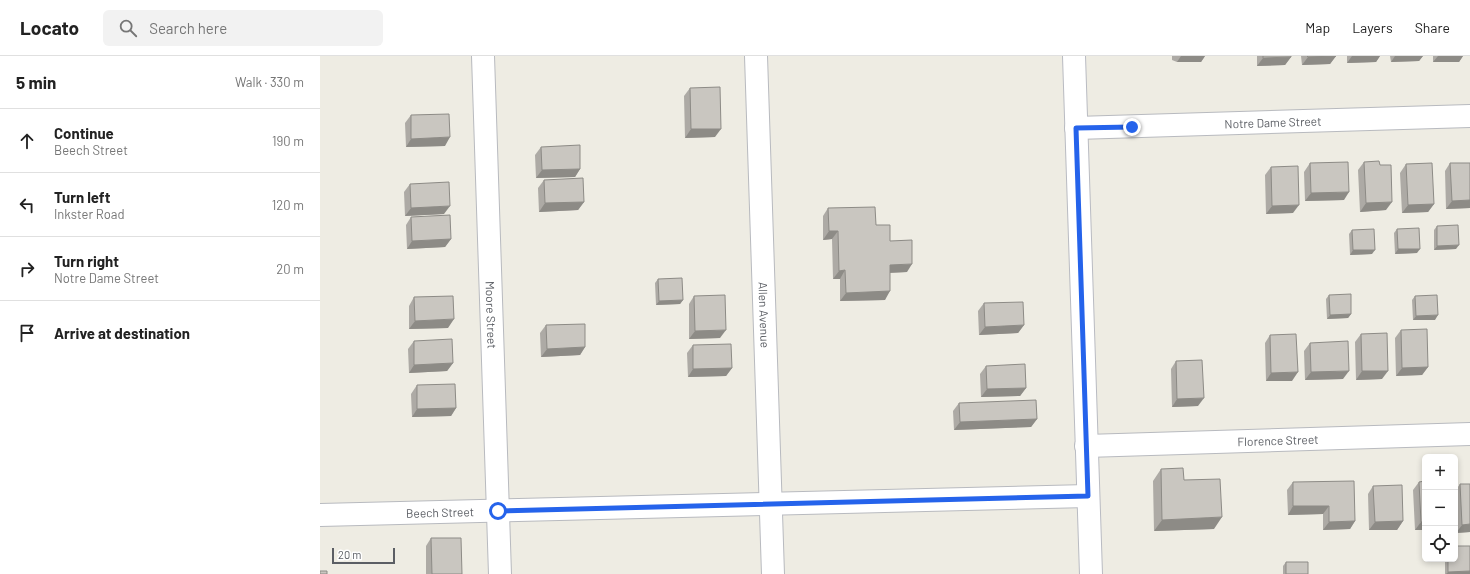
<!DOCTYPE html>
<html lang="en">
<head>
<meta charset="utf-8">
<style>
  body { margin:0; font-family:Barlow,sans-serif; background:#f2f2f2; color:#222 }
  .controls { position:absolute; right:12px; bottom:12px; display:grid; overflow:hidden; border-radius:6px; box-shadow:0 2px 6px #0003 }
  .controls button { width:36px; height:36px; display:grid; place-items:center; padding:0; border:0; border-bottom:1px solid #e0e0e0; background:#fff; color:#222; font:20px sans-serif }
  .scale { position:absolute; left:12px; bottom:10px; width:63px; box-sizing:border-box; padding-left:4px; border:2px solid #5b5e64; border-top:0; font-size:11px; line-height:14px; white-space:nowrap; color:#5b5e64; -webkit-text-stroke:3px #fff; paint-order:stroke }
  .stop { position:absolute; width:12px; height:12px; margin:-9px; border:3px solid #2563eb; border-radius:50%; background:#fff }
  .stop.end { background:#2563eb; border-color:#fff; box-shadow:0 1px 4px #0008 }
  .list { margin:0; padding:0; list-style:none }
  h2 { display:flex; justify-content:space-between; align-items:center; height:52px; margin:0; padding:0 16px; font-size:17px }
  h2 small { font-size:13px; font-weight:400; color:#767676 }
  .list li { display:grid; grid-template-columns:26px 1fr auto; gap:12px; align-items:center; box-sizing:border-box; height:64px; padding:0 16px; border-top:1px solid #e0e0e0 }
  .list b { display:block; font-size:15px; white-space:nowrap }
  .list p { margin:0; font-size:13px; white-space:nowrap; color:#767676 }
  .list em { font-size:13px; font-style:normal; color:#767676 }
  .icon { flex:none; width:22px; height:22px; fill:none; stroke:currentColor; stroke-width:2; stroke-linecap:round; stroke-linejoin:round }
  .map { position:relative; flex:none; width:1150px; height:518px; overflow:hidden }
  header { display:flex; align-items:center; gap:24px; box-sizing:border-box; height:56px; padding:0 20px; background:#fff; border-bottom:1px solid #e0e0e0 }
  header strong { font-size:19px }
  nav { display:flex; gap:22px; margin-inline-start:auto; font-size:14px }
  .search { width:280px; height:36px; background:#f2f2f2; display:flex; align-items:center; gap:10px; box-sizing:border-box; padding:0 14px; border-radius:6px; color:#767676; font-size:15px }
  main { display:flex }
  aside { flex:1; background:#fff }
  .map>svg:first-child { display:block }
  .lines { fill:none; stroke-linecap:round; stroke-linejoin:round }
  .street-casing { stroke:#b8babf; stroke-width:24 }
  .secondary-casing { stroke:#b9bbc2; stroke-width:24 }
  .street { stroke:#fff; stroke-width:22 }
  .secondary { stroke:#fff; stroke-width:22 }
  .wall { fill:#adaaa5 }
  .shaded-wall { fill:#8d8b86 }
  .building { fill:#c9c6c0; stroke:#8d8b86 }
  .route { stroke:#2563eb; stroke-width:5 }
  .labels { text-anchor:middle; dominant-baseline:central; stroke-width:3; stroke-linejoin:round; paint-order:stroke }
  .street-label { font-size:12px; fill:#5b5e64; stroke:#fff }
</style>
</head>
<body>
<header>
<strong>Locato</strong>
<div class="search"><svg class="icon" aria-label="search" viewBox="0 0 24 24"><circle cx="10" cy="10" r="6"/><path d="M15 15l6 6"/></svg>Search here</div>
<nav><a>Map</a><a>Layers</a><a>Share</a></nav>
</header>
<main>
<aside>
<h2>5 min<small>Walk · 330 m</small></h2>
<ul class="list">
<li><svg class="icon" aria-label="ahead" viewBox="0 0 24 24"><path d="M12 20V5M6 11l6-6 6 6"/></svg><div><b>Continue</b><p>Beech Street</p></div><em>190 m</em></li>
<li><svg class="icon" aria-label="left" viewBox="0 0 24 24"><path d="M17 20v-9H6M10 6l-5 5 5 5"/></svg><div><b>Turn left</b><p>Inkster Road</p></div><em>120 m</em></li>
<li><svg class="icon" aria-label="right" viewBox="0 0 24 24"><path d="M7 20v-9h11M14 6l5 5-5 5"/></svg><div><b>Turn right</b><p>Notre Dame Street</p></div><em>20 m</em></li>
<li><svg class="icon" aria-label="arrive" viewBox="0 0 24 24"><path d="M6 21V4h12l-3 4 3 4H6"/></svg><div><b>Arrive at destination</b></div></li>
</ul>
</aside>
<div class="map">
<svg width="1150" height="518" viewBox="0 0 1150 518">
  <rect width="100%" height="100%" fill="#eeece3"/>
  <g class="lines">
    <g class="street-casing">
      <g id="street">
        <path id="s1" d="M163,0L180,518"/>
        <path id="s2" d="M436,0L453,518"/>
        <path id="s3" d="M756,72L1150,60"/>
        <path id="s4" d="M766,390L1150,378"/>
        <path id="s5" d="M0,459L768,440"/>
      </g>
    </g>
    <g class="secondary-casing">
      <path id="secondary" d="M754,0L771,518"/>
    </g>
    <use href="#street" class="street"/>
    <use href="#secondary" class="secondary"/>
  </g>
  <path class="wall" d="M852,0H885L881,6H857L852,4Z
    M937,0H971V1L965,9L937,10Z
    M981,0H1016L1010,8L982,9Z
    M1027,0H1060L1056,6L1027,7Z
    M1070,0H1103L1099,5L1071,6Z
    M1113,0H1143L1139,6H1113Z
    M370,32L395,81L365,82L364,40Z
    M91,59L125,90L86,91L85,67Z
    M221,91L260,113L255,121L216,122L215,99Z
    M1044,106L1060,109L1066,154L1040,156L1038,114Z
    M990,107L1024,144L985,145L984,116Z
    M1130,107H1150V152L1126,153L1125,115Z
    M1086,108L1114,148L1108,156L1082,157L1080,117Z
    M951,111L973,157L946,158L945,119Z
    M224,124L264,146L258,154L219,156L218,132Z
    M90,128L124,158L85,160L84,136Z
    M508,152L556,169L570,185L587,216L570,217L565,244L520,245V223H513L512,183L503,184V160Z
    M91,161L131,183L125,191L87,193L86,169Z
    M1117,170L1136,193L1114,194V174Z
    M1077,173L1097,197L1075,198L1074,177Z
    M1032,174L1052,198L1030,199L1029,178Z
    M338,223L363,244L360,248L336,249L335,227Z
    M1009,239L1031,258L1028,262L1007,263L1006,243Z
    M374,240L400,282L369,283V248Z
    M1095,240L1115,264H1093L1092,244Z
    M94,241L128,272L89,273V250Z
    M664,247L704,269L698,277L659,279L658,255Z
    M226,269L265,291L260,299L221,301L220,277Z
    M1081,274L1108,311L1102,319L1076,320L1075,282Z
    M1041,278L1062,323L1036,324L1035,286Z
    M950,279L972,325H946L945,287Z
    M94,285L133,307L127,315L89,317L88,293Z
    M990,287L1023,323L985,324L984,295Z
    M373,289L412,312L406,320L368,321L367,297Z
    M856,305L878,350L852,351L851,313Z
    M666,310L706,332L700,340L661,341L660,318Z
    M97,329L136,352L131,360L92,361L91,338Z
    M639,347L717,363L711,371L634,374L633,355Z
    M841,413L864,424L894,473L834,475L833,425Z
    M973,426L1035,465L1030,473L1003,474V458L968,459L967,434Z
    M1099,426L1105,474H1095L1093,434Z
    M1140,428H1150V476L1136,477L1135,435Z
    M1053,430L1083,465L1077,474H1049L1048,438Z
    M111,482L142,518H106V490Z
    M1125,503H1135L1150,518H1125Z
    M966,506L988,518H963V510Z"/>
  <path class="shaded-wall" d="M861,0H885L881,6H857Z
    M1016,0L1010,8L982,9L988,1Z
    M1032,0H1060L1056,6L1027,7Z
    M1075,0H1103L1099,5L1071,6Z
    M1118,0H1143L1139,6H1113Z
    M971,1L965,9L937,10L943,2Z
    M371,73H401L395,81L365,82Z
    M130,81L125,90L86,91L91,83Z
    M260,113L255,121L216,122L222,114Z
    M1029,136L1024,144L985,145L991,137Z
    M1150,144V152L1126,153L1132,145Z
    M264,146L258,154L219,156L225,147Z
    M1072,146L1066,154L1040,156L1046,147Z
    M1114,148L1108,156L1082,157L1088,149Z
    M979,149L973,157L946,158L952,150Z
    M130,150L124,158L85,160L91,152Z
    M509,175H518L512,183L503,184Z
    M131,183L125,191L87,193L92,185Z
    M1139,189L1136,193L1114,194L1117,190Z
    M1078,193H1100L1097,197L1075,198Z
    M1033,194H1055L1052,198L1030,199Z
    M592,208L587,216L564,217L570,209Z
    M525,214L520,223H513L519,215Z
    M570,235L565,244L520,245L526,237Z
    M363,244L360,248L336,249L339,245Z
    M1031,258L1028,262L1007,263L1010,259Z
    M1118,259L1115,264H1093L1096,260Z
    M134,263L128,272L89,273L95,265Z
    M704,269L698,277L659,279L665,271Z
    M406,274L400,282L369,283L375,275Z
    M265,291L260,299L221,301L227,293Z
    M133,307L127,315L89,317L94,309Z
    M1108,311L1102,319L1076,320L1082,312Z
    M412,312L406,320L368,321L373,313Z
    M1029,315L1023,323L985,324L991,316Z
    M1042,315H1068L1062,323L1036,324Z
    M978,316L972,325H946L951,317Z
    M706,332L700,340L661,341L667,333Z
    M884,342L878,350L852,351L857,343Z
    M136,352L131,360L92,361L97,353Z
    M717,363L711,371L634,374L640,366Z
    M973,450H1009L1003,458L968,459Z
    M902,461L894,473L834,475L842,464Z
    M1035,465L1030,473L1003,474L1009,466Z
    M1083,465L1077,474H1049L1055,466Z
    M1101,466H1105V474H1095Z
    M1150,468V476L1136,477L1142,469Z
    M1150,515V518H1126L1128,516Z"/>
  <path class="building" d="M943,0H971V1L943,2Z
    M987,0H1016L988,1Z
    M400,31L401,73H371L370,32Z
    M129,58L130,81L91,83V59Z
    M260,89V113L222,114L221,91Z
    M1059,105L1060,109H1071L1072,146L1046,147L1044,106Z
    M1028,106L1029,136L991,137L990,107Z
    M1112,107L1114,148L1088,149L1086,108Z
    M1130,107H1150V144L1132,145Z
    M978,110L979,149L952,150L951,111Z
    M263,122L264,146L225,147L224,124Z
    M129,126L130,150L91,152L90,128Z
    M555,151L556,169H570V185L592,184V208L570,209V235L526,237L525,214L519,215L518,175H509L508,152Z
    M130,159L131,183L92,185L91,161Z
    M1138,169L1139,189L1117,190V170Z
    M1099,172L1100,193H1078L1077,173Z
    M1054,173L1055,194H1033L1032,174Z
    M362,222L363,244L339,245L338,223Z
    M1031,238V258L1010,259L1009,239Z
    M405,239L406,274L375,275L374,240Z
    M1117,239L1118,259L1096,260L1095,240Z
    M133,240L134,263L95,265L94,241Z
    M703,246L704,269L665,271L664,247Z
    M265,268V291L227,293L226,269Z
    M1107,273L1108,311L1082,312L1081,274Z
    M1067,277L1068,315H1042L1041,278Z
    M976,278L978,316L951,317L950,279Z
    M132,283L133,307L94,309V285Z
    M1028,285L1029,315L991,316L990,287Z
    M411,288L412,312L373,313V289Z
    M882,304L884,342L857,343L856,305Z
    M705,308L706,332L667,333L666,310Z
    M135,328L136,352L97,353V329Z
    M716,344L717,363L640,366L639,347Z
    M863,412L864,424L900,423L902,461L842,464L841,413Z
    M1034,425L1035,465L1009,466V450H973V426Z
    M1105,425V466H1101L1099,426Z
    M1140,428H1150V468L1142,469Z
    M1082,429L1083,465L1055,466L1053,430Z
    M111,482H141L142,518H112Z
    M1135,490H1150V515L1128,516V503H1135Z
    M966,506H988V518H966Z
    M0,515H7V518H0Z"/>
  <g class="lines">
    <path class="route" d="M178,455L768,440L756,72L812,71"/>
  </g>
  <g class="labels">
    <g class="street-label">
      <text stroke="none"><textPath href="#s3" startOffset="197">Notre Dame Street</textPath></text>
      <text stroke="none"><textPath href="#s1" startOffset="259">Moore Street</textPath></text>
      <text stroke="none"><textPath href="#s2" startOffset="259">Allen Avenue</textPath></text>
      <text stroke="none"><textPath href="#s4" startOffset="192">Florence Street</textPath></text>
      <text stroke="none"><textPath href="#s5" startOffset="120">Beech Street</textPath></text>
    </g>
  </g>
</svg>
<div class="controls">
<button>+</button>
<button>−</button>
<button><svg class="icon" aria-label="locate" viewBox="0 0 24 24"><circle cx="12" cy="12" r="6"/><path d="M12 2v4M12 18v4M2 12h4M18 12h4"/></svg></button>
</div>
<div class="scale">20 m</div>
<div class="stop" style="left:178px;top:455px"></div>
<div class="stop end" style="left:812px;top:71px"></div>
</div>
</main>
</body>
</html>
